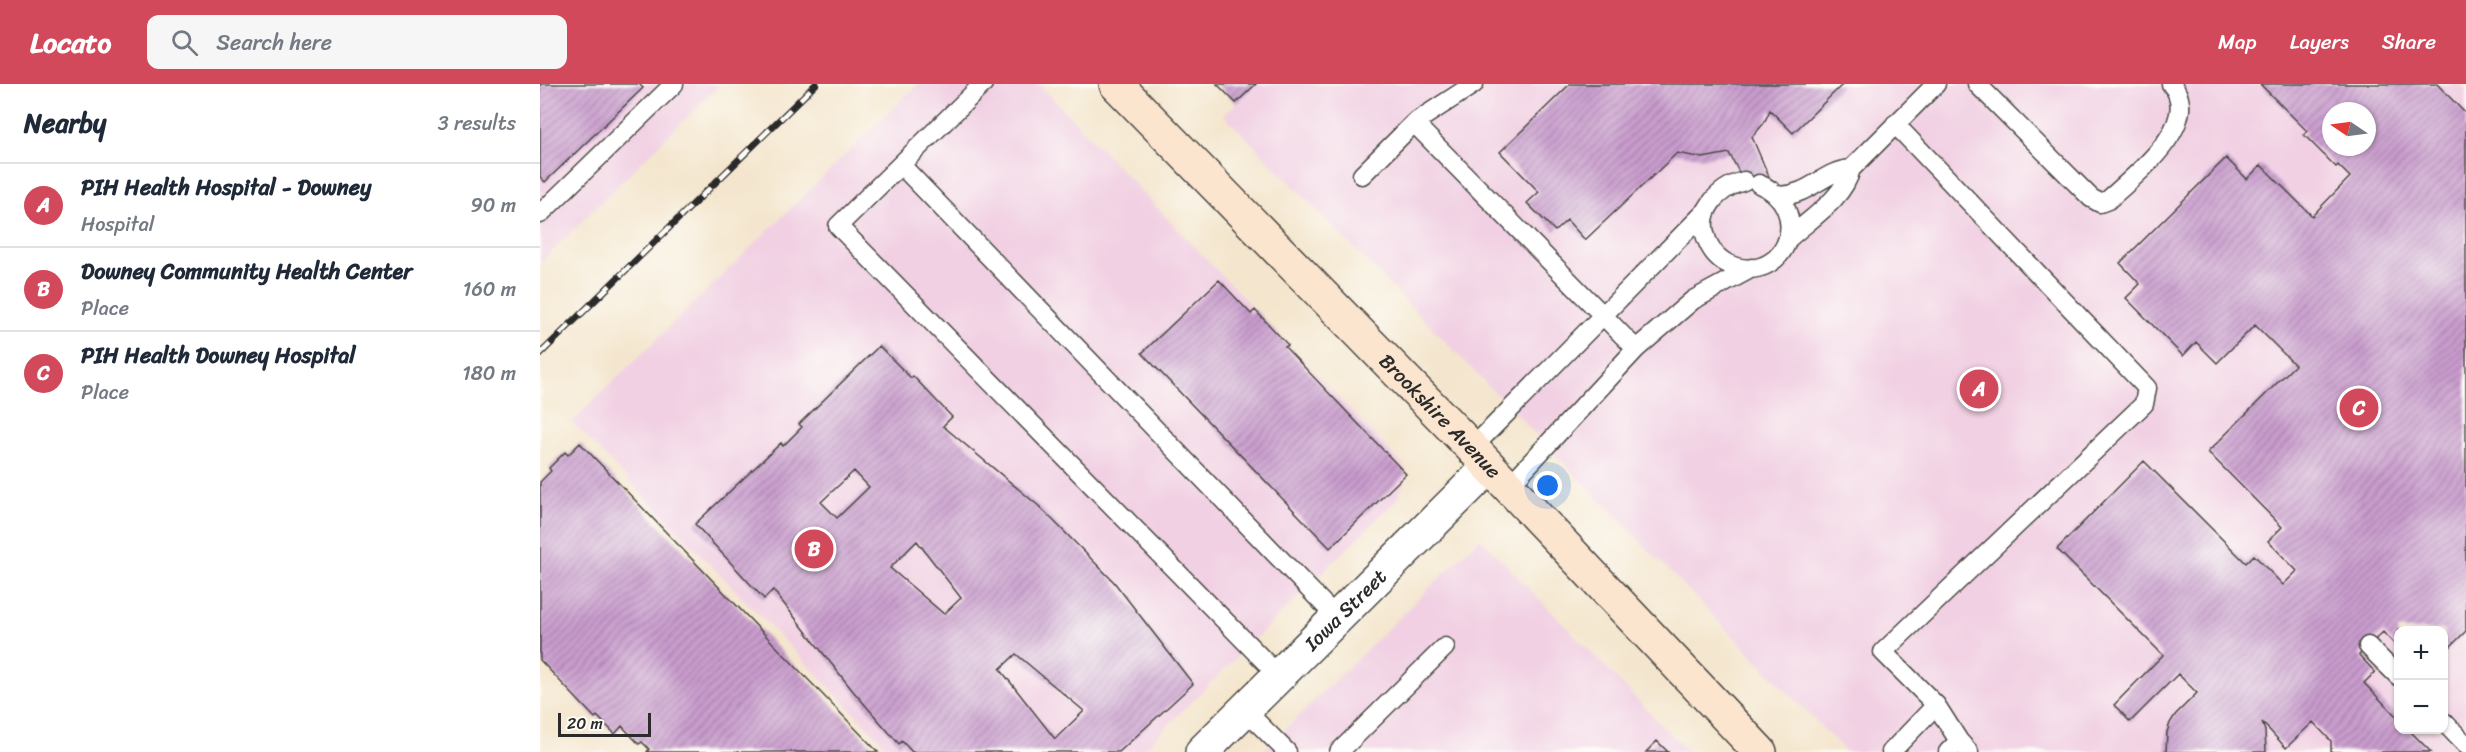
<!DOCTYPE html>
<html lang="en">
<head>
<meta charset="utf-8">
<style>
  body { margin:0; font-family:Sriracha,sans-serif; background:#f6f6f7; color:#1f2937 }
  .controls { position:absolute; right:18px; bottom:18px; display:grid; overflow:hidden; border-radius:12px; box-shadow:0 2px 4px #0004 }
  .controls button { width:54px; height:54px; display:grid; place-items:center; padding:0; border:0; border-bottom:2px solid #e0e1e3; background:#fff; color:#1f2937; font:30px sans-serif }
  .compass { position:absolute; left:1782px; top:18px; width:54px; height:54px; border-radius:50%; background:#fff; box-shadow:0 2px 4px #0004; rotate:283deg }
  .scale { position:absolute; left:18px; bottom:15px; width:93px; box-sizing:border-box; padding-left:6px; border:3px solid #2b2b2b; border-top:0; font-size:16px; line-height:21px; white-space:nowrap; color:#2b2b2b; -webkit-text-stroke:4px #fdfcf7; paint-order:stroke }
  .you { position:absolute; left:1008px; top:402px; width:21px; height:21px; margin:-15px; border:4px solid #fff; border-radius:50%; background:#1a73e8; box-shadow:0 0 0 9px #1a73e833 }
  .badge { display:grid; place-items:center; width:39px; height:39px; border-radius:50%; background:#d1495b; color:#fff; font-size:20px; font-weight:700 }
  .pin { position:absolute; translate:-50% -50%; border:3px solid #fff; box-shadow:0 2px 6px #0006 }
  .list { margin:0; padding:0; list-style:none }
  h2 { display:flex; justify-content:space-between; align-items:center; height:78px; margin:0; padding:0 24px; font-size:26px }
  h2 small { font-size:20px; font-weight:400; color:#747a83 }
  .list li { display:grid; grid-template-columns:39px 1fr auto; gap:18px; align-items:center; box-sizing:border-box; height:84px; padding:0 24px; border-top:2px solid #e0e1e3 }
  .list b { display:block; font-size:22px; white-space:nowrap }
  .list p { margin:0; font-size:20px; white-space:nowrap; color:#747a83 }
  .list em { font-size:20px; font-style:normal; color:#747a83 }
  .icon { flex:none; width:33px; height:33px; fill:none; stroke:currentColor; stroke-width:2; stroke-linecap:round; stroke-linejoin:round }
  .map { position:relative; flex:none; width:1926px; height:668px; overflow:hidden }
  header { display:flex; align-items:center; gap:36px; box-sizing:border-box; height:84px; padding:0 30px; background:#d1495b; color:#fff }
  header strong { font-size:28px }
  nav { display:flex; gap:33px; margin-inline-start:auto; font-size:21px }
  .search { width:420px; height:54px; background:#f6f6f7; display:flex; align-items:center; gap:15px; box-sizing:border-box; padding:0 21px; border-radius:12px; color:#747a83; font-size:22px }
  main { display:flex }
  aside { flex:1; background:#fff }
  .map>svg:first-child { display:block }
  .built { fill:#f1d0e3; fill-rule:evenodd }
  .building { fill:url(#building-hatch); fill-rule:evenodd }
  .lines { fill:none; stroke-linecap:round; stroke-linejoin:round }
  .lane-casing { stroke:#494743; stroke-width:21 }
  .street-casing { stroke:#494743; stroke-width:36 }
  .secondary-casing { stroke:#494743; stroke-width:36 }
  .lane { stroke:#fff; stroke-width:18 }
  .street { stroke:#fff; stroke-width:33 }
  .secondary { stroke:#fce5cf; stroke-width:33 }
  .rail-casing { stroke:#2b2b2b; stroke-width:7 }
  .rail { stroke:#fdfcf7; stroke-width:4.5; stroke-dasharray:14; stroke-linecap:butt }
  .labels { text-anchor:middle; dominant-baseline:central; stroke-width:4.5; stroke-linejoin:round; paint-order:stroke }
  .street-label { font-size:20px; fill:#2b2b2b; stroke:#fdfcf7 }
</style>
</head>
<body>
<header>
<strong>Locato</strong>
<div class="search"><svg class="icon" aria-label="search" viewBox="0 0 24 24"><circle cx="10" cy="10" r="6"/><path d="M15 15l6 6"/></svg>Search here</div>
<nav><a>Map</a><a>Layers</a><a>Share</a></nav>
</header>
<main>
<aside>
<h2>Nearby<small>3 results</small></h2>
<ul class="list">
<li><span class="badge">A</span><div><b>PIH Health Hospital - Downey</b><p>Hospital</p></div><em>90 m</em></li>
<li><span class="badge">B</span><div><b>Downey Community Health Center</b><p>Place</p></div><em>160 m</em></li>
<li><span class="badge">C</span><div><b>PIH Health Downey Hospital</b><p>Place</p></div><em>180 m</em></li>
</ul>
</aside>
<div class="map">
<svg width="1926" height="668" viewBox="0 0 1926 668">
  <defs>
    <pattern id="building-hatch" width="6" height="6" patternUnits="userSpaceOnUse" patternTransform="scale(1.5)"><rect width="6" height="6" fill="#c99ccd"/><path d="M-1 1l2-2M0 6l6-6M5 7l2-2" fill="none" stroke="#a37fa7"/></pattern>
  </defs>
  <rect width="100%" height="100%" fill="#fdfcf7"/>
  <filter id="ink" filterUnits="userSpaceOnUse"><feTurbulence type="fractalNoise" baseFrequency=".0167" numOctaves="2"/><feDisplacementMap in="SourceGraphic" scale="12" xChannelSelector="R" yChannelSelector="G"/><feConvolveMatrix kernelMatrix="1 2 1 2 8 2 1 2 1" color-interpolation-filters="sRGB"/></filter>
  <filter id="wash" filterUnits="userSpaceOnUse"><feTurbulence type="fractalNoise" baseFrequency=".008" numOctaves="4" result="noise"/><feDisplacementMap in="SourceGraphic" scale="24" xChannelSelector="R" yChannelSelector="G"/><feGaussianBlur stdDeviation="1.35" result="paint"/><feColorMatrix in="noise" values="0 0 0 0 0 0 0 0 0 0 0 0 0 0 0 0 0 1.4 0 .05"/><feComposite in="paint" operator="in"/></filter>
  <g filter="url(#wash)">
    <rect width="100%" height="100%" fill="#f4e6ce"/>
    <path class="built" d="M0,0H180L0,179Z
      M378,0H499L866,384V394L858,414L601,668H352L32,338Z
      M716,0H1920L1926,6V668H1306L684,31ZM1791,27H1827V63H1791ZM1858,546H1904V646H1858Z
      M940,454L1148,668H722Z"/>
    <g id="blocks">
      <path class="building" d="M0,0H99L103,4L5,98L0,93Z
        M677,0H716L696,19Z
        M1030,0H1303L1253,49L1230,26L1224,39L1212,53L1230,95L1208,105L1189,69L1163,74L1137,69L1045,156L1027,136L1015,147L987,119L999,108L960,68Z
        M1720,0H1897L1926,30V547L1904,569V546H1858V564L1843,548L1819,571L1835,588L1824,599L1858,634V646H1869L1891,668H1791V657L1773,638L1746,664L1722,638L1725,647L1726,668H1626L1627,648L1630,639L1635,631L1657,609L1638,590L1590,638L1582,629L1574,621L1623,571L1517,465L1604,377L1706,479L1714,471L1743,501L1757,487L1728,457L1742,443L1668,368L1755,281L1715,241L1677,279L1656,258L1643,272L1586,214L1600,200L1580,179L1686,74L1707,95L1721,81L1772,132L1810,93L1798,81L1796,83L1764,51L1767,47ZM1791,27H1827V63H1791Z
        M679,196L711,230L715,226L748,261L745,263L866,390L790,464L602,269Z
        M339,262L371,294L373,292L412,333L403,342L500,423L574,498L653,600L579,668H372L362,657L359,660L313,607L233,506L224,515L155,440L241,359L243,362L262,343L259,340ZM314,387L329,403L297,434L281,418ZM377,457L421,514L404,530L350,484ZM476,570L544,627L515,655L460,585Z
        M40,359L338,668H107L109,665L102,658L99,660L82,642L75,650L57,632L55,634L0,576V398L11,387L9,384L25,368L28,371Z
        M1117,657L1128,668H1106Z"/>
    </g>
  </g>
  <g filter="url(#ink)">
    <use href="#blocks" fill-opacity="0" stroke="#494743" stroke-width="1.5"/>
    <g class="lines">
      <g class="lane-casing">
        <path id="lane" d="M443,0L298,142L739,592
          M1437,0L1551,114L1560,119L1568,116C1593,93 1665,38 1631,0
          M874,39L1096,265
          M1355,40L1607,304L1604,320L1343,568L1396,621L1419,657
          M361,81L797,534
          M822,91L874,39L934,0
          M1204,97C1179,104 1155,127 1167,156C1172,169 1182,179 1196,183C1249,197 1273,122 1219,100
          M1239,112C1271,111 1283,87 1311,85
          M0,130L134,0
          M1249,154C1271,134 1304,114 1311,85L1396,0
          M932,364L1167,126
          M968,403L1096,265L1153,216L1212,184
          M1828,562L1858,592
          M705,626L747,668
          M1904,638L1926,661
          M799,668L905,563
          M1351,668L1396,621
          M1408,668L1419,657L1429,668"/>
      </g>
      <g class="street-casing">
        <g id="street">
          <path id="s1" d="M662,668L949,383"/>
        </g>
      </g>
      <g class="secondary-casing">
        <g id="secondary">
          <path id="s2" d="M576,0L932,364L1220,668"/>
        </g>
      </g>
      <use href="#lane" class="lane"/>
      <use href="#street" class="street"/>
      <use href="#secondary" class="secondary"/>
      <g class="rail-casing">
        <path id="rail" d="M0,270L276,0"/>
      </g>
      <use href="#rail" class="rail"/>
    </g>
  </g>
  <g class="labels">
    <g class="street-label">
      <text stroke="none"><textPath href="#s2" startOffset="464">Brookshire Avenue</textPath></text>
      <text stroke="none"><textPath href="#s1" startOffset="202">Iowa Street</textPath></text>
    </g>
  </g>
</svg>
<div class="controls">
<button>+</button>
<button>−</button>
</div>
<svg class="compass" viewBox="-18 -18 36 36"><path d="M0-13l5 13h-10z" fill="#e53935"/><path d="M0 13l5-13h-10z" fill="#747a83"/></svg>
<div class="scale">20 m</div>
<div class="you"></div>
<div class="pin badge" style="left:1439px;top:305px">A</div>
<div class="pin badge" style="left:274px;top:465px">B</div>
<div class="pin badge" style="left:1819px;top:324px">C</div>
</div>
</main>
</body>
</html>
